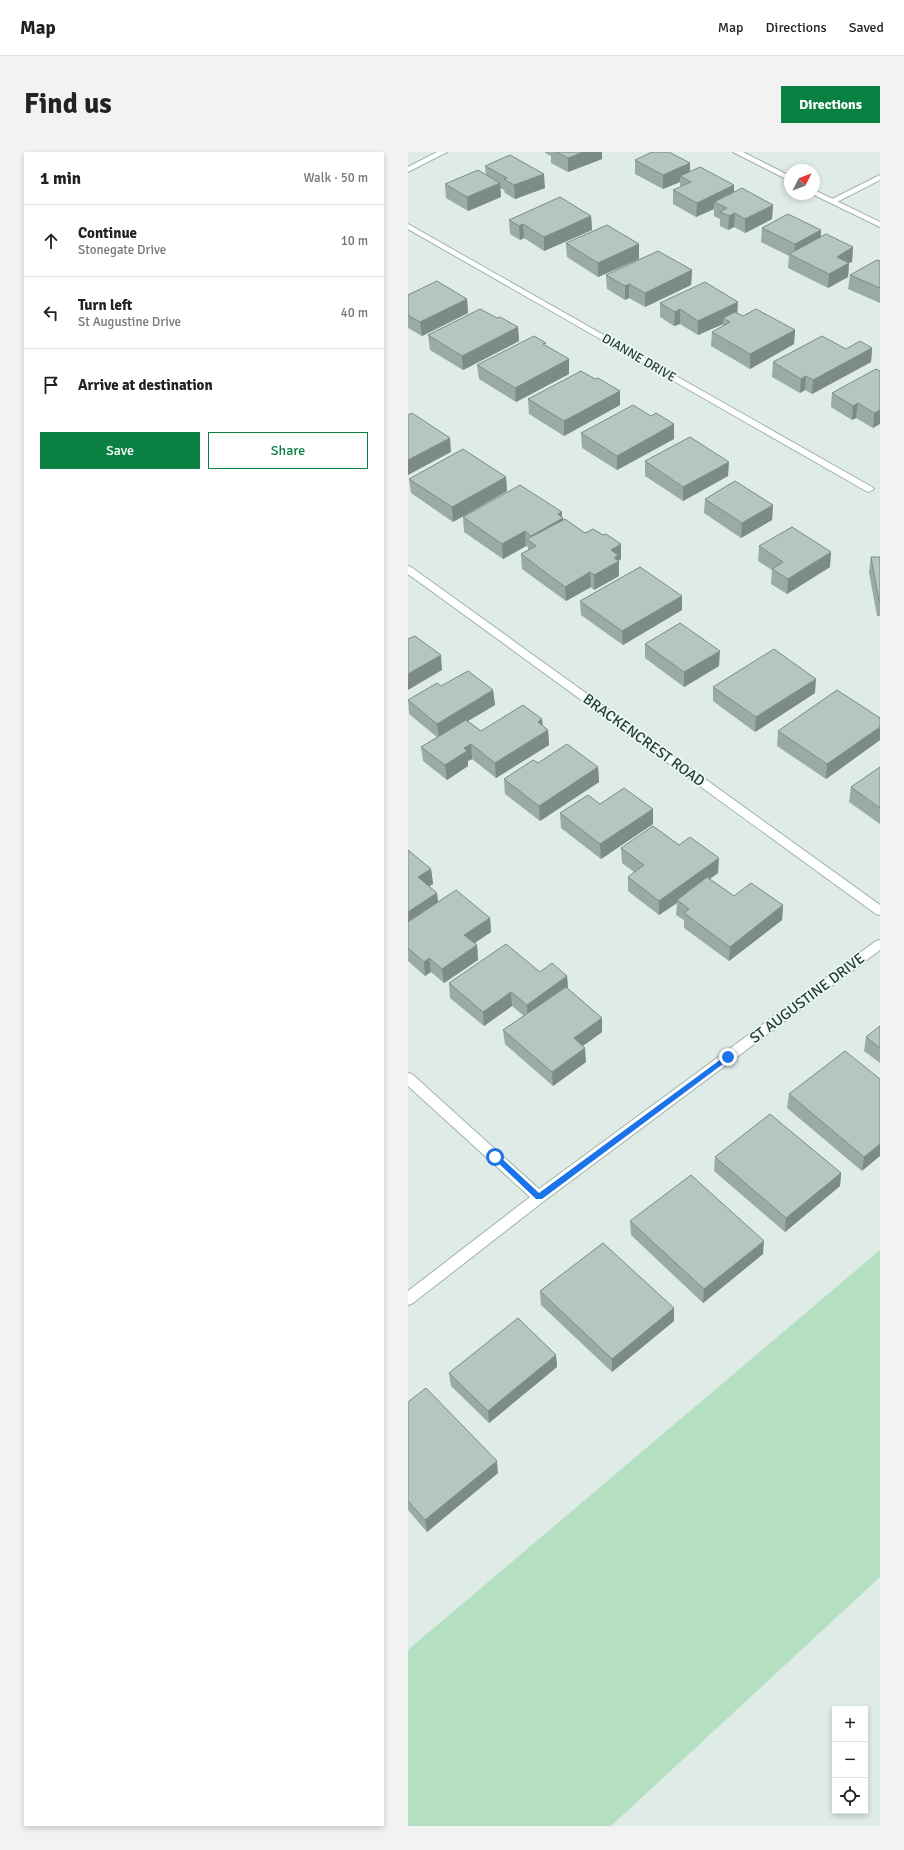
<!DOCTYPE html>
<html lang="en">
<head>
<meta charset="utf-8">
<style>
  body { margin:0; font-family:Signika,sans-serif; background:#f2f2f2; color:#222 }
  .controls { position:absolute; right:12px; bottom:12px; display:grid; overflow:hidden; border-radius:0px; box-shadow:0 2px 6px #0003 }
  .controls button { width:36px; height:36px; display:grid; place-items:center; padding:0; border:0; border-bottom:1px solid #e0e0e0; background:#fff; color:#222; font:20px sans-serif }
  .compass { position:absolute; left:376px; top:12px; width:36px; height:36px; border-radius:50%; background:#fff; box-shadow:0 2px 6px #0003; rotate:48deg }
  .stop { position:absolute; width:12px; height:12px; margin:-9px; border:3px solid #1a73e8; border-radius:50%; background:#fff }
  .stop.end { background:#1a73e8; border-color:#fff; box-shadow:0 1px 4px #0008 }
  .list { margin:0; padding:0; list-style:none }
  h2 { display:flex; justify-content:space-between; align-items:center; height:52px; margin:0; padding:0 16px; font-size:17px }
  h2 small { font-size:13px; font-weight:400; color:#767676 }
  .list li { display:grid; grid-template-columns:26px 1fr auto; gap:12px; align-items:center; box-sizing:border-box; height:72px; padding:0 16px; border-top:1px solid #e0e0e0 }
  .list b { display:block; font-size:15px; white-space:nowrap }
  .list p { margin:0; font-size:13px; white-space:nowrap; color:#767676 }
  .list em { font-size:13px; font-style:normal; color:#767676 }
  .actions { display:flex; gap:8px; padding:12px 16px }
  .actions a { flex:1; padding:9px 0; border:1px solid #0b8043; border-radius:0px; text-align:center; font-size:14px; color:#0b8043 }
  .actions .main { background:#0b8043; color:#fff }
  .icon { flex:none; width:22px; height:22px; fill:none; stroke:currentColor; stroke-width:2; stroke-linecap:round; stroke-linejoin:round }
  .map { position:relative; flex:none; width:472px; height:1674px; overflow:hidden; border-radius:0px }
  header { display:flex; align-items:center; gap:24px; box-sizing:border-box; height:56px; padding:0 20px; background:#fff; border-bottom:1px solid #e0e0e0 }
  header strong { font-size:19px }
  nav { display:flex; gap:22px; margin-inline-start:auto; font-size:14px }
  .intro { display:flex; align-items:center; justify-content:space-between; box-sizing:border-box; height:96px; padding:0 24px }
  h1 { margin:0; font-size:28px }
  .button { padding:10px 18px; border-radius:0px; background:#0b8043; color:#fff; font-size:14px; font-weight:700 }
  main { display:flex; gap:24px; padding:0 24px }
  aside { flex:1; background:#fff; border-radius:0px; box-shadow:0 2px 6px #0003 }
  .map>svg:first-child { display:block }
  .green { fill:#b4dfc1 }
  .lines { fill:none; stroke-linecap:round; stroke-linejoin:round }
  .minor-casing { stroke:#a1b3ad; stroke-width:2 }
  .tertiary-casing { stroke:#a1b3ad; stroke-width:2 }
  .minor { fill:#fff; fill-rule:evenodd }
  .tertiary { fill:#fff; fill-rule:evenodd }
  .wall { fill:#9aaaa4 }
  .shaded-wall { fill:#7d8b86 }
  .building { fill:#b3c6bf; stroke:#7d8b86 }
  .route { fill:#1a73e8 }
  .labels { text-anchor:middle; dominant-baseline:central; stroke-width:3.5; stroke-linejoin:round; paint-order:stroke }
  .far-street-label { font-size:13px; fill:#1e3d35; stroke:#eff8f3 }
  .street-label { font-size:15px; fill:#1e3d35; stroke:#eff8f3 }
</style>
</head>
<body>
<header>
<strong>Map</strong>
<nav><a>Map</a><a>Directions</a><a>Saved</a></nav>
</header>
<div class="intro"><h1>Find us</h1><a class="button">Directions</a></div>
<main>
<aside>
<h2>1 min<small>Walk · 50 m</small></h2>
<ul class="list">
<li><svg class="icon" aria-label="ahead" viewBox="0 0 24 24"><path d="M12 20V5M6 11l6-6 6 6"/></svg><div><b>Continue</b><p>Stonegate Drive</p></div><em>10 m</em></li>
<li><svg class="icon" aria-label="left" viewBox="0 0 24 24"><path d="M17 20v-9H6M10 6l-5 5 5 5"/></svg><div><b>Turn left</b><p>St Augustine Drive</p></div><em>40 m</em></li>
<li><svg class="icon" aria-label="arrive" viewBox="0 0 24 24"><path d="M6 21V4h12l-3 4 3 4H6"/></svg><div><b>Arrive at destination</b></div></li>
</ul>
<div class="actions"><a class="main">Save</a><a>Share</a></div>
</aside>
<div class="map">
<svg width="472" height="1674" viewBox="0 0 472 1674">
  <rect width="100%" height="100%" fill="#deebe6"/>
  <path class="green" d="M472,1098V1425L203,1674H0V1498Z"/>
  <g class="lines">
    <g class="minor-casing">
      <path id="minor" d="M472,23V28L427,51H424L420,49Z
        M0,72L464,335L466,337L461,340L458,339L0,77Z
        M0,414L3,415L472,753V763L468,762L0,422Z
        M472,788V798L136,1049L5,1151L0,1153V1139L122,1045L0,934V921L4,922L131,1037L468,789Z"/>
    </g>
    <g class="tertiary-casing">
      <path id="tertiary" d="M29,0H39L0,20V15Z
        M325,0H335L382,24V29Z
        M406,38L472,70V75L404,42H406Z"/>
    </g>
    <use href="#minor" class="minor"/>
    <use href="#tertiary" class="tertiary"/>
  </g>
  <path class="wall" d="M137,0H194V7L160,20L143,11V4L137,1Z
    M227,8L282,11V20L326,33V40L365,53L364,67L337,81L326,75L320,78L312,74V67L306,64V57L288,65L265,52V38L272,35V30L255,37L227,22Z
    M77,14L137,36L107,47L97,41L96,38L92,36L93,45L60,59L38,46L37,32L78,23Z
    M183,64L184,78L136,99L116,86L112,88L102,82L101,68Z
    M354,76L413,78V85L445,95L444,110L441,111L440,125L420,136L380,116L381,104L353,90Z
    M158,91L231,92V107L190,125L159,105Z
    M472,109V151L440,137L442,123Z
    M284,118L283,133L237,155L221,146L217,148L199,137L198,123Z
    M0,143L59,147L60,161L14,184L0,176Z
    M252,151L329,161L335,164L387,178L386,192L342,217L303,194L304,180L315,174V172L290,183L272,172L266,174L252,165Z
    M89,166L110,175L111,189L55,218L22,198L20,183Z
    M138,194L161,207V222L108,250L71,227L69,213Z
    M464,196L463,210L404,242L397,238L392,241L364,225L365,210L438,197Z
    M472,219L465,276L448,266L444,268L423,255L424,241Z
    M187,227L212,239V253L156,284L121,262L120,247Z
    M243,264L266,272V287L209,318L174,296L173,281Z
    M237,309L320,324L275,349L237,324Z
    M98,325L99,339L45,370L3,341L1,327Z
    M297,347L365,353L364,368L333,386L296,361Z
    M154,360V365L155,366V368L213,407L210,409H211V424L186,438L183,435L158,449L114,417L113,402L120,398V395L118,394L95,407L56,380L55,365Z
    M351,394L422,415L379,442L363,432L364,418L350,409Z
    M463,405H472V464H469L461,420Z
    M172,449L274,458L215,493L173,463Z
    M237,492L311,514L276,535L237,506Z
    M305,535L407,541L347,580L305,549Z
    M85,538L87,553L60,569L73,579L134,567L135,574L140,578L141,593L88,626L64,607L60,609V614L39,628L15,609L13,595L29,585L1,562L0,547Z
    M472,566V588L418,627L369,594L370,579Z
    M130,611L190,615L191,630L132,669L97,642L96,627Z
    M472,615V672L441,650L443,635Z
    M192,652L245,672L193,707L153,676L152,661Z
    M271,693L310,721L302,727L326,744L375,753L374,768L321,809L276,776V768L268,763L269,751L251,763L220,739V725L226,720L214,711L213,696Z
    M0,698L23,717L25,732L21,734L30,750L82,766L83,780L66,791L69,793L70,808L36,831L23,820L17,824L0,809Z
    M132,820L159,824L160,837L194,866V880L175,894L178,910L145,934L97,892L95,878L116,864L104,854L76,874L42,846L41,831Z
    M472,874V911L456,899L458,885Z
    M472,927L454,1019L379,956L381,942Z
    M307,1005L433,1021L432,1034L377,1080L306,1019Z
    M222,1069L355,1102L295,1151L223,1083Z
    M132,1139L266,1169L204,1220L133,1153Z
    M148,1203L149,1215L81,1271L43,1234L41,1221Z
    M0,1250L90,1321L19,1380L0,1358Z"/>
  <path class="shaded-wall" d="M176,0H194V7L160,20V6Z
    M282,11V25L272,24V30L255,37V23Z
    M136,22L137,36L107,47L106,33Z
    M92,31L93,45L60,59L59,45Z
    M326,33V47L306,50V57L288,65L289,51Z
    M365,53L364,67L337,81V67Z
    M327,61L326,75L320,78L321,64Z
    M183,64L184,78L136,99V85Z
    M115,72L116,86L112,88L111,74Z
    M413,78L412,92L386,105L387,92Z
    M231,92V107L190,125V111Z
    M445,95L444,110L441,111L440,125L420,136L421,122L429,105Z
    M284,118L283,133L237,155V141Z
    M221,132V146L217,148V134Z
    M59,147L60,161L14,184L12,170Z
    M330,150L329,165L315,166V172L290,183V169Z
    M272,157V172L266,174L267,160Z
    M110,175L111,189L55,218L54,204Z
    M387,178L386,192L342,217V202Z
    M464,196L463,210L404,242L405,228Z
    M161,207V222L108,250L107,236Z
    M398,224L397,238L392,241L393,227Z
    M212,239V253L156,284V269Z
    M450,251L448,266L444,268L445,254Z
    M472,258V272L465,276L466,261Z
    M266,272V287L209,318V304Z
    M42,286L43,300L0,323V308Z
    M321,310L320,324L275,349V335Z
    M98,325L99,339L45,370L44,355Z
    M365,353L364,368L333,386L334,371Z
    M154,360V367L155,366L156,381L128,394L124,391L123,384L150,362Z
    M117,379L118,394L95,407L94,392Z
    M213,392V407L210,409H211V424L186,438V423L203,398Z
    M423,400L422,415L379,442L380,427Z
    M182,420L183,435L158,449L157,435Z
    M274,444V458L215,493L214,479Z
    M312,499L311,514L276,535V520Z
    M33,503L34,518L0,538V522Z
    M408,527L407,541L347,580L348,565Z
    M85,538L87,553L31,586L29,572Z
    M134,567L135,581L140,578L141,593L88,626L87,611L130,570Z
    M472,575V588L418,627L419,612Z
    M63,592L64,607L60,609V614L39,628L37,613L56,596Z
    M190,615L191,630L132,669L131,654Z
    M245,657V672L193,707L192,692Z
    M311,706L310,721L270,749L269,748V751L251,763V749Z
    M23,717L25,732L12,740L10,725Z
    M29,741L31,756L0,776V760Z
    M375,753L374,768L321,809L322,795Z
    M82,766L83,780L58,797L56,783Z
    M69,793L70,808L36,831L34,817Z
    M21,806L23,820L17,824L16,810Z
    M159,824L160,838L120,867L119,853Z
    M103,840L104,854L76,874L75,860Z
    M194,866V880L166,900V886Z
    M177,896L178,910L145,934L144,920Z
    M472,992V1004L454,1019L456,1005Z
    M433,1021L432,1034L377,1080L378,1066Z
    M356,1089L355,1102L295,1151L296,1137Z
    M266,1156V1169L204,1220V1207Z
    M148,1203L149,1215L81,1271L80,1259Z
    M89,1309L90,1321L19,1380L17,1368Z"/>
  <path class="building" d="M148,0H176L160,6Z
    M244,0H261L282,11L255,23L227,8Z
    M102,3L136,22L106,33L96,27L99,26L77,14Z
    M292,15L326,33L289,51L265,38L283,30L272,24Z
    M70,18L92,31L59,45L37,32Z
    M334,36L365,53L337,67L327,61L321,64L312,60L319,56L306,50Z
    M152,45L183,64L136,85L115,72L111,74L101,68Z
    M380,62L413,78L387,92L354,76Z
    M199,73L231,92L190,111L158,91Z
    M418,82L445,95L429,105L441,111L421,122L381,102Z
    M250,99L284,118L237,141L221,132L217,134L198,123Z
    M469,108L472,109V136L442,123Z
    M29,129L59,147L12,170L0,163V143Z
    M297,130L330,150L290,169L272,157L267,160L252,151Z
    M72,157L89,166L92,165L110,175L54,204L20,183Z
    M348,157L387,178L342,202L304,180L322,170L315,166L327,160L335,164Z
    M126,184L138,191L135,192L161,207L107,236L69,213Z
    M414,184L438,197L452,189L464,196L405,228L398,224L393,227L365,210Z
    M468,217L472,219V258L466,261L450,251L445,254L424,241Z
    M173,219L187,227L190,226L212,239L156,269L120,247Z
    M225,253L243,264L248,261L266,272L209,304L173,281Z
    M4,261L42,286L0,308V263Z
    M282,285L321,310L275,335L237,309Z
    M55,297L98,325L44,355L1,327Z
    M327,329L365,353L334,371L297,347Z
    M112,333L154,360L150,362L155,366L123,384L117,379L94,392L55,365Z
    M157,367L177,381L185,377L195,383L198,382L213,392L203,398L210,403L206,406L211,409L186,423L182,420L157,435L113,402L128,394L119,387Z
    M384,375L423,400L380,427L364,417L375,410L351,394Z
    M463,405H472V449H471Z
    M232,415L274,444L214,479L172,449Z
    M272,471L312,499L276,520L237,492Z
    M7,484L33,503L0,522V487Z
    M366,497L408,527L348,565L305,535Z
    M60,519L85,538L29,572L0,548L29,531L33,534Z
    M429,538L472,566V575L419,612L370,579Z
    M115,553L134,567L130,570L140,578L87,611L63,592L56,596L59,599L37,613L13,595L58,568L73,579Z
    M159,592L190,615L131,654L96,627L125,608L130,611Z
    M472,615V656L443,635Z
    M216,636L245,657L192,692L152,661L180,643L192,652Z
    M245,674L271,693L282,685L311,706L251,749L220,725L236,713L213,696Z
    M0,698L23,717L10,725L29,741L0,760Z
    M299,725L326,744L343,731L375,753L322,795L276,761L281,757L269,748Z
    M48,738L82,766L56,783L69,793L34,817L21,806L16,810L0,796V770Z
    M98,792L132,820L144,811L159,824L119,853L103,840L75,860L41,831Z
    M158,835L194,866L166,886L177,896L144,920L95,878Z
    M472,874V896L458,885Z
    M437,899L472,927V992L456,1005L381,942Z
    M362,962L433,1021L378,1066L307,1005Z
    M283,1023L356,1089L296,1137L222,1069Z
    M195,1091L266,1156L204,1207L132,1139Z
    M110,1166L148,1203L80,1259L41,1221Z
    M18,1236L89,1309L17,1368L0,1349V1250Z"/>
  <path class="route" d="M320,902L324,905L323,906L134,1047H128L84,1005L87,1002L90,1003L131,1041Z"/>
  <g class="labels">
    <g class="far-street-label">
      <text transform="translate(231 206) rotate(30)">DIANNE DRIVE</text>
    </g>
    <g class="street-label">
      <text transform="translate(236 588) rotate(36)">BRACKENCREST ROAD</text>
      <text transform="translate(399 846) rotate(-37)">ST AUGUSTINE DRIVE</text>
    </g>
  </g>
</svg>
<div class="controls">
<button>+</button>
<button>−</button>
<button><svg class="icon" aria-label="locate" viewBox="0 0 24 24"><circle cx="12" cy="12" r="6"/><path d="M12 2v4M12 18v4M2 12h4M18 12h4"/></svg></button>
</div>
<svg class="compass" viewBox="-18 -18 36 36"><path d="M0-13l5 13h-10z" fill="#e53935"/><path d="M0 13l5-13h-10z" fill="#767676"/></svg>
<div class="stop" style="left:87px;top:1005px"></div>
<div class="stop end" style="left:320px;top:905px"></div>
</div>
</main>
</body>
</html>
